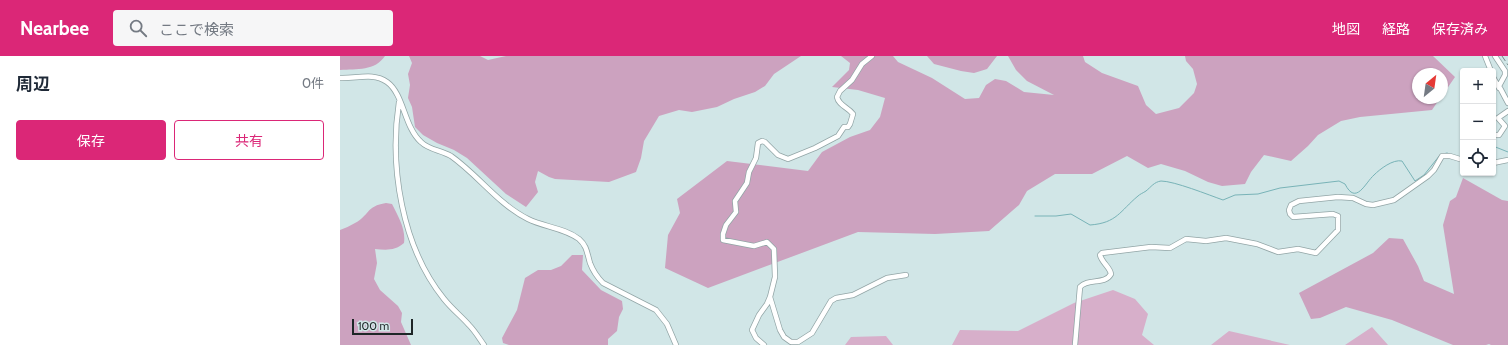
<!DOCTYPE html>
<html lang="ja">
<head>
<meta charset="utf-8">
<style>
  body { margin:0; font-family:Cabin,"Noto Sans JP",sans-serif; background:#f6f6f7; color:#1f2937 }
  .controls { position:absolute; right:12px; top:12px; display:grid; overflow:hidden; border-radius:4px; box-shadow:0 1px 3px #0004 }
  .controls button { width:36px; height:36px; display:grid; place-items:center; padding:0; border:0; border-bottom:1px solid #e0e1e3; background:#fff; color:#1f2937; font:20px sans-serif }
  .compass { position:absolute; left:1072px; top:12px; width:36px; height:36px; border-radius:50%; background:#fff; box-shadow:0 1px 3px #0004; rotate:29deg }
  .scale { position:absolute; left:12px; bottom:10px; width:61px; box-sizing:border-box; padding-left:4px; border:2px solid #1e2627; border-top:0; font-size:11px; line-height:14px; white-space:nowrap; color:#1e2627; -webkit-text-stroke:3px #d1e6e7; paint-order:stroke }
  .list { margin:0; padding:0; list-style:none }
  h2 { display:flex; justify-content:space-between; align-items:center; height:52px; margin:0; padding:0 16px; font-size:17px }
  h2 small { font-size:13px; font-weight:400; color:#747a83 }
  .actions { display:flex; gap:8px; padding:12px 16px }
  .actions a { flex:1; padding:9px 0; border:1px solid #db2777; border-radius:4px; text-align:center; font-size:14px; color:#db2777 }
  .actions .main { background:#db2777; color:#fff }
  .icon { flex:none; width:22px; height:22px; fill:none; stroke:currentColor; stroke-width:2; stroke-linecap:round; stroke-linejoin:round }
  .map { position:relative; flex:none; width:1168px; height:289px; overflow:hidden }
  header { display:flex; align-items:center; gap:24px; box-sizing:border-box; height:56px; padding:0 20px; background:#db2777; color:#fff }
  header strong { font-size:19px }
  nav { display:flex; gap:22px; margin-inline-start:auto; font-size:14px }
  .search { width:280px; height:36px; background:#f6f6f7; display:flex; align-items:center; gap:10px; box-sizing:border-box; padding:0 14px; border-radius:4px; color:#747a83; font-size:15px }
  main { display:flex }
  aside { flex:1; background:#fff }
  .map>svg:first-child { display:block }
  .green { fill:#d7afca }
  .forest { fill:#cca2bf }
  .lines { fill:none; stroke-linecap:round; stroke-linejoin:round }
  .stream { stroke:#78b3b7; stroke-width:1 }
  .street-casing { stroke:#92a5a6; stroke-width:6 }
  .street { stroke:#fff; stroke-width:4.5 }
  .rail { stroke:#778687; stroke-width:1; stroke-dasharray:6 3; stroke-linecap:butt }
</style>
</head>
<body>
<header>
<strong>Nearbee</strong>
<div class="search"><svg class="icon" aria-label="search" viewBox="0 0 24 24"><circle cx="10" cy="10" r="6"/><path d="M15 15l6 6"/></svg>ここで検索</div>
<nav><a>地図</a><a>経路</a><a>保存済み</a></nav>
</header>
<main>
<aside>
<h2>周辺<small>0件</small></h2>
<ul class="list">
</ul>
<div class="actions"><a class="main">保存</a><a>共有</a></div>
</aside>
<div class="map">
<svg width="1168" height="289" viewBox="0 0 1168 289">
  <rect width="100%" height="100%" fill="#d1e6e7"/>
  <path class="green" d="M773,234L795,243L808,258L802,279L814,289H612L620,274L678,275L734,247Z
    M1032,271L1048,289H1002H1005Z
    M889,275L950,289H871Z
    M546,280L553,289H505L511,281Z"/>
  <path class="forest" d="M0,0H45C35,15 17,13 0,14Z
    M69,0H140L148,4L166,0H461L434,18L425,30L415,36L394,43L377,51L352,56L339,54L319,60L304,85L301,102L296,116L269,126L215,123L209,121L198,115L195,126L198,136L186,151L166,138L127,102L114,94L97,87L83,79L75,71L72,51L68,42L70,29L68,18L72,7Z
    M501,0H553L558,6L592,22L625,43L639,42L646,29L655,23L666,25L684,36L714,39L687,25L676,14L668,0H743L745,6L762,17L798,30L806,49L816,58L839,52L854,37L857,28L853,13L846,5L845,0H1093L1115,21L1102,40V18H1078V42H1100L1092,54L1020,61L1001,65L978,79L968,90L951,105L924,99L911,116L905,128L882,130L868,126L845,115L821,108L808,112L787,100L752,118H715L687,135L679,149L649,175L595,178L518,176L368,232L325,212L328,179L340,157L337,143L387,105L468,115L482,96L510,81L530,74L540,61L545,42L518,34L492,31L509,14L510,7Z
    M587,0H657L647,13L634,17L621,15L594,8Z
    M1123,122L1162,144L1168,145V289H1151L1149,288L1146,289H1113L1052,264L1006,251L980,262L971,263L959,237L1033,197L1049,182L1063,183L1078,210L1084,225L1114,238L1103,169L1110,145L1116,141Z
    M46,147L52,148C58,160 66,173 64,187C55,195 46,194 35,193L37,207L34,223L40,234L58,250L62,257L61,266L71,289H0V174C5,172 10,170 15,167C29,160 26,150 46,147Z
    M232,199H243L242,214L261,234L282,245L283,253L279,261L277,275L268,283V289H169L163,287L162,282L177,254L185,222L198,214H211L221,210Z"/>
  <g class="lines">
    <path class="stream" d="M1153,90L1168,96
      M1103,98L1107,97L1113,99
      M1133,117L1139,119L1140,117
      M695,160H716L731,158L750,169C777,167 780,155 798,140C800,138 803,137 806,135C811,131 814,126 821,125C834,125 869,139 883,144L895,139L918,138L940,132L999,125L1005,128C1016,150 1025,127 1034,119C1040,113 1053,103 1062,105L1075,125L1084,119L1100,99"/>
    <g class="street-casing">
      <path id="street" d="M1145,0L1151,15
        M1155,0L1165,15V19L1159,30L1168,47
        M1153,21L1159,32
        M0,22C16,23 33,16 47,26C64,38 64,71 81,86C89,94 101,94 111,100C138,119 158,148 188,163C204,171 225,172 239,183C247,190 247,197 250,207C253,215 257,221 263,227L316,254L327,268L336,289
        M59,46C49,111 62,191 104,243C112,253 121,260 129,269C135,275 139,282 144,289
        M1153,79H1159L1165,70L1158,62L1168,55
        M1153,107L1168,104
        M430,241L440,274L444,281L451,286H458L472,277L491,245L496,242L513,239L547,222L566,219
        M424,289L416,282L412,274L419,259L427,248L430,241L435,221L434,193L427,186L414,190L383,184V178L386,169L396,156L395,145L407,127L409,116L416,102L418,87L422,85L425,86L438,99L448,103L475,92L498,80L504,71H508L510,68L513,58C508,51 499,50 497,41L500,35L512,24L522,8L532,0
        M735,289L740,231C748,222 765,229 771,218C770,211 762,207 760,199L762,197L811,191L830,192L846,183L866,185L886,182L917,188L938,196L958,193L976,197L998,174V160L993,158L953,161L950,158L949,154L951,149L959,145L998,141L1013,142L1026,148L1033,149L1054,144L1088,120L1094,114L1102,100H1110L1123,104"/>
    </g>
    <use href="#street" class="street"/>
    <path class="rail" d="M1162,0L1168,9"/>
  </g>
</svg>
<div class="controls">
<button>+</button>
<button>−</button>
<button><svg class="icon" aria-label="locate" viewBox="0 0 24 24"><circle cx="12" cy="12" r="6"/><path d="M12 2v4M12 18v4M2 12h4M18 12h4"/></svg></button>
</div>
<svg class="compass" viewBox="-18 -18 36 36"><path d="M0-13l5 13h-10z" fill="#e53935"/><path d="M0 13l5-13h-10z" fill="#747a83"/></svg>
<div class="scale">100 m</div>
</div>
</main>
</body>
</html>
